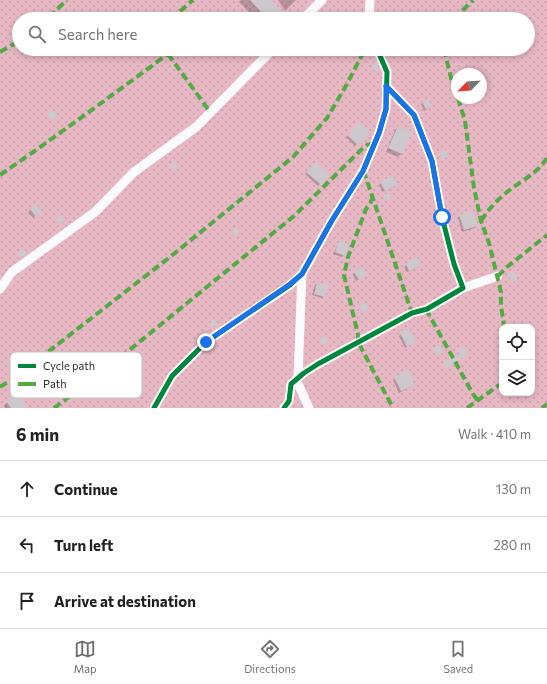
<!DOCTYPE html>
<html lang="en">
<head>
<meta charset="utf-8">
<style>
  body { margin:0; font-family:Commissioner,sans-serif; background:#f6f6f6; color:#202124 }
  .controls { position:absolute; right:12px; bottom:12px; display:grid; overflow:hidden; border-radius:8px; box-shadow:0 2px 6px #0003 }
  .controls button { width:36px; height:36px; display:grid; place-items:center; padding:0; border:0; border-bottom:1px solid #e0e0e0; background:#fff; color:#202124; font:20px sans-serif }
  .compass { position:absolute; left:451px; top:68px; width:36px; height:36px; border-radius:50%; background:#fff; box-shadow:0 2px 6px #0003; rotate:245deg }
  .stop { position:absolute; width:12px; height:12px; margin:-9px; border:3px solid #1a73e8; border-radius:50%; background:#fff }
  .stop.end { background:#1a73e8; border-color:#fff; box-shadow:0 1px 4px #0008 }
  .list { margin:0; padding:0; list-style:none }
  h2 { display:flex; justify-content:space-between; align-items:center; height:52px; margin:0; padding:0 16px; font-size:17px }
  h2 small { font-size:13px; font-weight:400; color:#757577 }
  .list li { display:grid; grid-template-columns:26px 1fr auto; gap:12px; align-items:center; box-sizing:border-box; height:56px; padding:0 16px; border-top:1px solid #e0e0e0 }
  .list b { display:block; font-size:15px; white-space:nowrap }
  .list em { font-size:13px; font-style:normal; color:#757577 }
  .icon { flex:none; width:22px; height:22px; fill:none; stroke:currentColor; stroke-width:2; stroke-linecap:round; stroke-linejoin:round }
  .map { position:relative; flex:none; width:547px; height:408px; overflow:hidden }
  .search { position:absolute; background:#fff; box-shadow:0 2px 6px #0003; left:12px; right:12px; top:12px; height:44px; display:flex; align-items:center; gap:10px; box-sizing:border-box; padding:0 14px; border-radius:22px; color:#757577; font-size:15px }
  .sheet { height:220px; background:#fff }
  nav { display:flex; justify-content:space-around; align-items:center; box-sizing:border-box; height:56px; border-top:1px solid #e0e0e0; background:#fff; font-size:11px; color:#757577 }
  nav a { display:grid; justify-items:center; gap:2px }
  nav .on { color:#6d6a6e }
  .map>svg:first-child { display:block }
  .garden { fill:url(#garden-dots); fill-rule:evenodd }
  .shadow { fill:#0003 }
  .building { fill:#cdc8ce }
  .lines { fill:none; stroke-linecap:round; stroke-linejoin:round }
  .minor { stroke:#fbfafc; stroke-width:9 }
  .quiet { stroke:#54ab44; stroke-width:4; stroke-dasharray:8 4; stroke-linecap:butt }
  .cycleway-casing { stroke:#fff; stroke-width:8 }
  .cycleway { stroke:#00873e; stroke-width:5 }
  .route { stroke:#1a73e8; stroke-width:5 }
  .key { fill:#fff; stroke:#bfbfbf; stroke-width:1 }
  .key-label { font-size:11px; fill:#2b2b2b }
</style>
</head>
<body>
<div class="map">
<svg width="547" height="408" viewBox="0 0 547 408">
  <defs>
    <pattern id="garden-dots" width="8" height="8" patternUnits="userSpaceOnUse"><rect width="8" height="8" fill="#e7b7c4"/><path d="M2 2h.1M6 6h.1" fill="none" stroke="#c69ea9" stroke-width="1.8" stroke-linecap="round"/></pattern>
  </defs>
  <rect width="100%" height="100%" fill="#e7e0e9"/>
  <path class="garden" d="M0,0H547V408H0ZM19,19H528V49H19ZM457,74H481V98H457ZM502,327H532V393H502Z"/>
  <path class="shadow" d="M241,0H269L278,19H256L239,2Z
    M278,0H296L285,11Z
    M423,103L431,107L424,111L421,104Z
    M360,123L369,132L355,146L346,137Z
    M398,127L410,132L401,154L398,157L386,152L395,130Z
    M315,163L328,175L318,186L305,174Z
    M381,183L394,186L383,192L379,185Z
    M36,205L39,213L33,218L28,212Z
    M460,216L477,226L475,228L462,232L458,218Z
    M339,242L344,255L342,257L333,254Z
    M416,259L418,266L407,272L404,267Z
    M355,273L363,277L356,281L353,275Z
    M317,283L324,296L322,298L312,295L315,285Z
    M401,334L415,342L405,348L399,336Z
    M407,371L414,385L399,393L393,380Z
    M17,395L26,408H5L4,405Z"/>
  <path class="building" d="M250,0H271L284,14L280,19H258L263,14Z
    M510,49L512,55L506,58L503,52Z
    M375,61L379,69L377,72L371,68Z
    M429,99L432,107L426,109L422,102Z
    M53,110L58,117L52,120L47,113Z
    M360,122L370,132L358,145L347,135Z
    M398,126L412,132L402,154L388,148Z
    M447,150L449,157L442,159L440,152Z
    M174,162L179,168L175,171L170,166Z
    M315,162L330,175L321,185L306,172Z
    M392,175L398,184L385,191L380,182Z
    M389,193L391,199L385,201L383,195Z
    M36,204L42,211L36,217L30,209Z
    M473,211L478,226L464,230L459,215Z
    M61,215L65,220L60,224L56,219Z
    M236,227L240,232L235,236L231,231Z
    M339,241L349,245L345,256L335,252Z
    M22,249L27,253L22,257L17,254Z
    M417,257L421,265L409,271L406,264Z
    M362,267L367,275L359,280L354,272Z
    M512,271L518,277L514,282L507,276Z
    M317,282L328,285L325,297L314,294Z
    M364,302L369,309L363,313L359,305Z
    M215,318L218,324L213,327L210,322Z
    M409,328L416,342L407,347L400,333Z
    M325,336L328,342L322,345L319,339Z
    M440,345L444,352L437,355L433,348Z
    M464,347L468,355L446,368L443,362L460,353L458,350Z
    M408,370L415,385L401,391L394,377Z
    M17,393L27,408H11L6,401Z"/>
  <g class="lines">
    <path class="minor" d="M303,19L322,0
      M369,19L370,0
      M463,288L498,276
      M0,289L12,272L95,212L134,172L196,127L273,49
      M298,377L302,274
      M296,379L309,408
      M154,408L172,376L206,342L290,285L302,274L331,222L363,171L379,133L386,109L387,72L377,49
      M284,408L289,401L291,384L304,373L318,364L412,313L427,309L463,288L454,264L442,217L432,161L414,115L386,86"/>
    <path class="quiet" d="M55,19L54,12L67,0
      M171,19L193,0
      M454,19L473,0
      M444,49L452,82L457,96
      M0,52L19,41
      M168,54L210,112
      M458,98L465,121L474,188L481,221L489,243L501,292V305L504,327
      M363,171L365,175L412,313
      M0,175C57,136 112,95 168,54L164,49
      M373,196L370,204L366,209L348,257L344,275L358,335V342L393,408
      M481,221C488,210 496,201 506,193C520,181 537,174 547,158
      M498,276L507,267L547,235
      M427,309V311L473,394L478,401
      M0,387L17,376L170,257L293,157L327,118L347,84L365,49
      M54,408L100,374L294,216L362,149L367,145L375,143
      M467,408L502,383
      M542,408L547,404"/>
    <g class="cycleway-casing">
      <path id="cycleway" d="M154,408L172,376L206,342L290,285L302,274L331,222L363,171L379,133L386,109L387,72L377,49
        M284,408L289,401L291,384L304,373L318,364L412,313L427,309L463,288L454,264L442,217L432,161L414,115L386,86"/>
    </g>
    <use href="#cycleway" class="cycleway"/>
  </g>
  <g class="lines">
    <path class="route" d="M206,342L290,284L302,274L331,222L363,171L379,133L386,109V86L414,115L432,161L442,217"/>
  </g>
  <rect x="10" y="352" width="132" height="46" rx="6" class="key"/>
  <rect x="18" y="364" width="18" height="4" fill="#00873e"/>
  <rect x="18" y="382" width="18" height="4" fill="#54ab44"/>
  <g class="key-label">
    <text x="43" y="370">Cycle path</text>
    <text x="43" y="388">Path</text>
  </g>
</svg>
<div class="controls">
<button><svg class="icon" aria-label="locate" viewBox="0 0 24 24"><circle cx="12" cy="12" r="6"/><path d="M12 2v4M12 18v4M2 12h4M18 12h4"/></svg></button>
<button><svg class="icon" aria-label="layers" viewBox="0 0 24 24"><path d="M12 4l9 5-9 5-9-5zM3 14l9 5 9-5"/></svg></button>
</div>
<svg class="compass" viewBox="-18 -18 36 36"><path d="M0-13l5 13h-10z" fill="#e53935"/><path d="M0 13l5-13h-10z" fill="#757577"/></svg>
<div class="stop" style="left:442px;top:217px"></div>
<div class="stop end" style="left:206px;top:342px"></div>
<div class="search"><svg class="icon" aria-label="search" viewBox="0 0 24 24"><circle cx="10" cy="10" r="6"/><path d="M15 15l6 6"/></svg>Search here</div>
</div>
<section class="sheet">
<h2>6 min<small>Walk · 410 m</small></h2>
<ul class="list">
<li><svg class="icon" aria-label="ahead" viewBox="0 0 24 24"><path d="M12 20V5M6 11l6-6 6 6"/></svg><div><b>Continue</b></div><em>130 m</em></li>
<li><svg class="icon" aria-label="left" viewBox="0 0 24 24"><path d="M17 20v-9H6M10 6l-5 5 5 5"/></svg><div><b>Turn left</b></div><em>280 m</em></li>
<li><svg class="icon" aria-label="arrive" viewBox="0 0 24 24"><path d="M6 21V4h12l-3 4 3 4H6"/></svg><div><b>Arrive at destination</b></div></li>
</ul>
</section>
<nav>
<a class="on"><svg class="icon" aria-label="map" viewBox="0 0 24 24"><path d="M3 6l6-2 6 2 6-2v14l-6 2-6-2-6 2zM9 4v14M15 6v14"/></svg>Map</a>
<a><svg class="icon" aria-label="directions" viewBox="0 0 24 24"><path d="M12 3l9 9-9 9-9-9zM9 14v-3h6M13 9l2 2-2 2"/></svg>Directions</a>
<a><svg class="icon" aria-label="saved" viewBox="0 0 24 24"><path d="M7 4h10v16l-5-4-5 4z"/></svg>Saved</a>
</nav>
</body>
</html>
